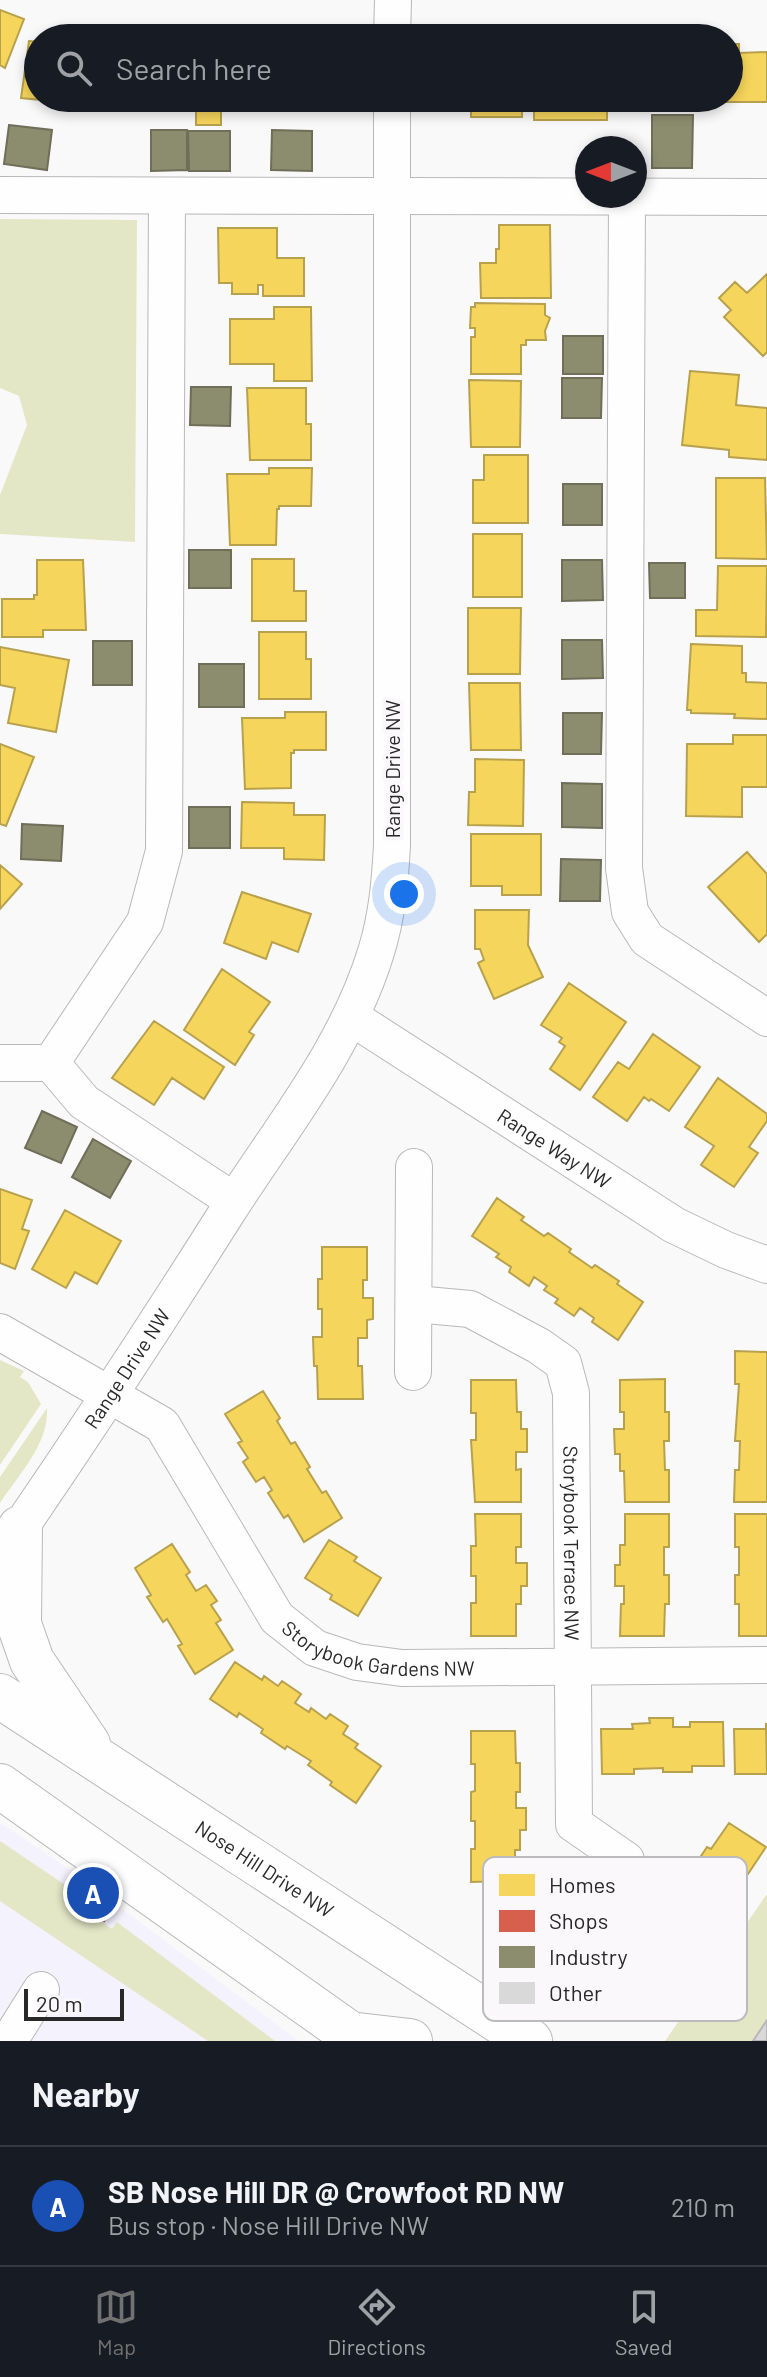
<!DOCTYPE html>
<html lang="en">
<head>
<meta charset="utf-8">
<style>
  body { margin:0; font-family:Barlow,sans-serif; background:#20242c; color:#f1f3f6 }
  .compass { position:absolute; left:575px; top:136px; width:72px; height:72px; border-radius:50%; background:#171b24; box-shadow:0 4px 12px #0003; rotate:270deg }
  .scale { position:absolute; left:24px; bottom:20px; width:100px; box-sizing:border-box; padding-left:8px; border:4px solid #282829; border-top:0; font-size:22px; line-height:28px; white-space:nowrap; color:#282829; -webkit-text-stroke:6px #faf8fb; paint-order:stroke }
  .you { position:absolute; left:404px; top:894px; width:28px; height:28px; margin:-20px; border:6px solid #fff; border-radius:50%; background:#1a73e8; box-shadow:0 0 0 12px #1a73e833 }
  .badge { display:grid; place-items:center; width:52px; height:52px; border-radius:50%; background:#727172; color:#fff; font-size:26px; font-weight:700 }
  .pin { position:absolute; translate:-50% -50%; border:4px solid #fff; box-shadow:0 2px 8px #0006 }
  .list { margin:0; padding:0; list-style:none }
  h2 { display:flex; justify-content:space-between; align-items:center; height:104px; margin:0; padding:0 32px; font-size:34px }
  h2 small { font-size:26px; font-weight:400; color:#9ea1a6 }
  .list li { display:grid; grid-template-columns:52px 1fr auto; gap:24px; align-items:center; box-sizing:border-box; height:120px; padding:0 32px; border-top:2px solid #363941 }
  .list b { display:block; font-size:30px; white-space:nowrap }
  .list p { margin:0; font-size:26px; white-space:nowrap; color:#9ea1a6 }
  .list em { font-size:26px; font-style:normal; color:#9ea1a6 }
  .icon { flex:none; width:44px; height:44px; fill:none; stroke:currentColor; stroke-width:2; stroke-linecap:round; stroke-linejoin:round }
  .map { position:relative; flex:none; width:767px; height:2041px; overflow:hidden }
  .search { position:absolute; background:#171b24; box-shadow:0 4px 12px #0003; left:24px; right:24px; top:24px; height:88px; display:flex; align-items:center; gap:20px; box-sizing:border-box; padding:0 28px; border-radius:44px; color:#9ea1a6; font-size:30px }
  .sheet { height:224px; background:#171b24 }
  nav { display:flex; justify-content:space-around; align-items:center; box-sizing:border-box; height:112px; border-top:2px solid #363941; background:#171b24; font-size:22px; color:#9ea1a6 }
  nav a { display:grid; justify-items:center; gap:4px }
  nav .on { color:#727172 }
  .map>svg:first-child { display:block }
  .commercial { fill:#f4f2fd }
  .green { fill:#e3e7c6 }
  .homes { fill:#f6d55c; stroke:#b8a14d; stroke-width:2 }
  .shops { fill:#d6604d; stroke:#a24f42; stroke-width:2 }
  .industry { fill:#8c8c6e; stroke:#6e6e59; stroke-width:2 }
  .building { fill:#dad9da; stroke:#b8b7b8; stroke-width:2 }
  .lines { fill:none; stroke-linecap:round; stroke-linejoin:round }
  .minor-casing { stroke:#b9b8b9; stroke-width:38 }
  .major-casing { stroke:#b9b8b9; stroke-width:46 }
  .minor { stroke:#fefefe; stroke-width:36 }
  .major { stroke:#fefefe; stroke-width:44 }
  .labels { text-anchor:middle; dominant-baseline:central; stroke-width:8; stroke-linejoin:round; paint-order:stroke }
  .street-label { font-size:20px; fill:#282829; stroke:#faf8fb }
  .key { fill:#faf8fb; stroke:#bbbabc; stroke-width:2 }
  .key-label { font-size:22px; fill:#282829 }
</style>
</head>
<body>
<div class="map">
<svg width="767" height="2041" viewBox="0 0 767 2041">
  <rect width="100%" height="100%" fill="#faf9fa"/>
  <path class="commercial" d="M0,1823L62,1864L299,2041H0Z"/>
  <path class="green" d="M0,219L137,220L135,542L0,534V495L27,425L19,396L0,388Z
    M0,1360L24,1371L20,1377L28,1382L41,1404L0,1465Z
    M47,1408C49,1444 19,1474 0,1503V1477Z
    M0,1841L80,1895L76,1904L112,1929L117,1922L275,2041H208L0,1901Z
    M767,1894V2041H665Z"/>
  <path class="homes" d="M0,10L24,19L5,68L0,65Z
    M29,41L38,42V98H94L93,105L21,98Z
    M729,44H739V53L767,52V102H702V98H729Z
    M114,98H183V109H114Z
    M196,98H267L221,100V125H196Z
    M278,98H326V111H278Z
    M471,98H522V117H471Z
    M534,98H607V120H534Z
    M621,98H687V103H621Z
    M499,225H550L551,298H481L480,263H496V249H499Z
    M218,228H277V258H304V296H263V285H258V294H232V283H219Z
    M767,274V352L763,356L724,317L731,310L719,298L735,282L747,293Z
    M475,303L545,304V315L550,318L545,331L546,340H526V345H521V374H471V337H475V328H470L471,307H475Z
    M274,307H311L312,381H274V364H230V319H274Z
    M690,371L739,375L736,405L767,408V460L729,457V450L682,445Z
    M469,380L521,381L520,447H471Z
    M247,388H306V424H311V460H250Z
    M484,455H528V523H473V480H484Z
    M269,468H312L311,506H279V509H277L276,545H230L227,474H269Z
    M716,478H765L767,559L716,558Z
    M473,534H522V597H473Z
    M252,559H294V591H306V621H252Z
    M37,560H83L86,630H43V637H2V599H34V595H37Z
    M718,566H767L766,637L696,636V610H717Z
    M468,608H521L520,674H468Z
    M259,632H306V659H311V699H259Z
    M691,644L742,646V673H746V682L767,683V719L734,718L735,714L691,713V710H687Z
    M0,647L69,660L56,732L8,723L15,688L0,685Z
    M469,683H520L521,750H471Z
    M285,712H326V750H294V753H291V788L245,789L242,718H285Z
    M733,735H767V787H742V817L686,816L687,744H733Z
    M0,744L34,757L6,826L0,824Z
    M475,759L524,760L523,826L468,825L469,792H475Z
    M242,802L294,803V815H325L324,860L284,859V848H241Z
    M471,834H541V895H502V886H471Z
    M747,852L767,874V934L759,942L708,887Z
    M0,865L22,884L0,909Z
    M242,892L311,914L298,952L272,942L266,959L224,943Z
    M475,910H529L528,945L543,977L494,999L478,963L484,960L480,949H475Z
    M222,969L270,1002L249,1032L254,1035L235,1065L184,1030Z
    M569,983L626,1022L580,1090L550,1069L565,1046L559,1042L562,1038L541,1025Z
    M154,1021L224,1067L204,1099L172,1078L154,1105L112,1078Z
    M653,1034L700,1067L669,1111L651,1099L649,1101L644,1097L627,1121L593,1097L618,1062L629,1069Z
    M718,1078L767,1114V1121L749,1147L758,1153L734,1187L701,1165L714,1146L685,1127Z
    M0,1189L32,1200L22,1229L29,1231L15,1269L0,1263Z
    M497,1198L524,1217L521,1220L544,1236L548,1233L571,1249L569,1252L592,1268L595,1265L619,1281L617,1284L643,1302L618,1340L592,1322L594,1318L580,1308L574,1316L555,1303L558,1299L544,1290L547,1286L534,1277L529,1286L509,1272L511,1267L496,1257L499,1254L472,1236Z
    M65,1210L121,1241L97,1284L75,1272L66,1288L32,1269Z
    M322,1247H367V1280H363V1298H373V1319L367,1320V1338H358V1366H362L363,1399H318L317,1366H314L313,1337H322V1309H318V1279H322Z
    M735,1351L767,1352V1502H734L735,1470H739L740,1441H735L739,1384H735Z
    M665,1379V1412H669V1441H664L665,1470H669V1502H625L624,1471H620V1454H615L614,1429H624V1412H620V1380Z
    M471,1380H516L517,1412H521V1429H527V1452H516V1470L521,1469V1502H475L471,1440H476V1413H471Z
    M263,1391L280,1418L277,1421L291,1444L295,1442L310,1467L307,1469L322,1493L326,1491L342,1518L304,1542L288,1515L284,1518L268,1493L272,1490L264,1477L256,1482L243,1462L248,1458L238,1443L242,1441L225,1414Z
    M475,1514H521V1547H516V1563H527V1586H521V1604H516V1636H471V1603H476V1576H471V1546H476Z
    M625,1514H669V1547H664V1575H669V1604H665L664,1636H620L621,1604H624V1586H615V1565H620V1545H625Z
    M735,1514H767V1636H739V1604H735V1575H739V1547H735Z
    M329,1540L357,1557L354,1561L381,1578L358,1616L330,1599L332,1595L305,1578Z
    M172,1544L190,1572L186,1575L196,1591L206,1585L217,1601L211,1605L221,1620L216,1623L233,1650L195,1674L178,1646L182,1644L167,1619L163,1622L147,1597L151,1595L135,1568Z
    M235,1662L262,1680L264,1676L278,1686L282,1681L301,1694L295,1703L309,1712L311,1708L326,1719L330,1714L348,1726L343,1734L358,1744L355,1748L381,1766L356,1803L330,1785L332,1782L308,1765L311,1761L287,1746L285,1749L261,1733L263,1729L239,1713L237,1717L210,1699Z
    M649,1718H673V1727H690V1722H723L724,1766H692V1772H663V1768L634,1769V1774H602L601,1729H633L632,1724L650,1723Z
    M766,1723L767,1774H735L734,1729H766Z
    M471,1731H515L516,1763H520V1792H516V1808H526V1830H520V1850H515V1881L471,1882V1849H475V1821H471V1792L475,1791V1764H471Z
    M729,1823L766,1847L748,1874L744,1872L728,1896L732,1898L716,1922L712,1920L696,1944L700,1946L682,1972L645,1948L675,1894L680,1897L689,1883L680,1877L692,1858L697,1862L707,1847L711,1849Z"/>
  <path class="shops" d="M95,1904L108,1914L104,1921L90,1911Z"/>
  <path class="industry" d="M652,115H693L692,168H652Z
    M9,125L52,130L47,170L4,164Z
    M151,130H187V170L151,171Z
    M272,130L312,131V171L271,170Z
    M188,131H230V171H189Z
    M563,336H603V374H563Z
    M562,378H602L601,418H562Z
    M191,387H231L230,426L190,425Z
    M563,484H602V525H563Z
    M189,550H231V588H189Z
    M562,560H602L603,600L562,601Z
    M649,563H685V598H650Z
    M562,640H602L603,678L562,679Z
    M93,641H132V685H93Z
    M199,664H244V707H199Z
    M563,713H602L601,754H563Z
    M562,783L602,784V828L562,827Z
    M189,807H230V848H189Z
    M22,824L63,826L61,861L21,859Z
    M561,859L601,860L600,901H560Z
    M42,1111L77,1127L61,1163L25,1148Z
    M93,1139L131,1161L110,1198L72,1177Z"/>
  <path class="building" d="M767,2020V2041H753Z"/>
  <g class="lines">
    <g class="minor-casing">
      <g id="minor">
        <path d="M392,38L393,0"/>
        <path d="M0,195L767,197"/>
        <path d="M627,197L624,868L630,912L647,939L767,1018"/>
        <path id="s1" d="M351,1017L674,1225L726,1250L767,1265"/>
        <path d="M0,1063H51L84,1102L234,1201"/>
        <path d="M51,1063L145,922L164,851L167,197"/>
        <path id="s2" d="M415,1304L470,1309L539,1346L563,1363L571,1393L574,1824L626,1860"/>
        <path id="s3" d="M0,1332L162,1425L277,1618L315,1648L357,1662L402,1668L767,1665"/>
        <path d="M413,1372L414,1167"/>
        <path id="s4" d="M20,1528C91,1424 159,1320 226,1214C280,1129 346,1050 376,952C387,917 390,882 392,845V98"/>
        <path d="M9,2041L41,1990"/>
      </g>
    </g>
    <g class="major-casing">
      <g id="major">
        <path d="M20,1528L19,1624L32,1661L88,1744"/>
        <path id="s5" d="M0,1696L530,2041"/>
        <path d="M0,1786L360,2041"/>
        <path d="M349,2034L410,2041"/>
      </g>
    </g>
    <use href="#minor" class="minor"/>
    <use href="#major" class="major"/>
  </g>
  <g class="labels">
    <g class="street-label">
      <text transform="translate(392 769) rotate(-90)">Range Drive NW</text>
      <text stroke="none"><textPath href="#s1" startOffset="242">Range Way NW</textPath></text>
      <text stroke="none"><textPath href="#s4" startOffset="192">Range Drive NW</textPath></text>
      <text stroke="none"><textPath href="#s2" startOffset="344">Storybook Terrace NW</textPath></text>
      <text stroke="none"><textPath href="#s3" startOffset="522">Storybook Gardens NW</textPath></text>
      <text stroke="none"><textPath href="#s5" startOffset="316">Nose Hill Drive NW</textPath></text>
    </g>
  </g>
  <rect x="483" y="1857" width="264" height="164" rx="12" class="key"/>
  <rect x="499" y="1874" width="36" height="22" fill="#f6d55c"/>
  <rect x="499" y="1910" width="36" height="22" fill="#d6604d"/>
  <rect x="499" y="1946" width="36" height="22" fill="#8c8c6e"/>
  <rect x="499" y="1982" width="36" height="22" fill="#dad9da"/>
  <g class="key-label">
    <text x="549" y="1893">Homes</text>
    <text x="549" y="1929">Shops</text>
    <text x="549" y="1965">Industry</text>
    <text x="549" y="2001">Other</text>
  </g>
</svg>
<svg class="compass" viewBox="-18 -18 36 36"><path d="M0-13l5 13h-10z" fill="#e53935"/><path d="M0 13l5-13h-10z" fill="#9ea1a6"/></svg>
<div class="scale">20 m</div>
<div class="you"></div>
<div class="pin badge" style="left:93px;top:1893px;background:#1a4fb4">A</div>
<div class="search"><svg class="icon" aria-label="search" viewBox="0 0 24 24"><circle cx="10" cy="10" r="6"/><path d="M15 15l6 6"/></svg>Search here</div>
</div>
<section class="sheet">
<h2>Nearby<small></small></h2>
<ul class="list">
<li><span class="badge" style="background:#1a4fb4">A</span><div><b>SB Nose Hill DR @ Crowfoot RD NW</b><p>Bus stop · Nose Hill Drive NW</p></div><em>210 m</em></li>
</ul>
</section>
<nav>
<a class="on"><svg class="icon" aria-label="map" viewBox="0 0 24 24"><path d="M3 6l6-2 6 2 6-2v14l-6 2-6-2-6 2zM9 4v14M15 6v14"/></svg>Map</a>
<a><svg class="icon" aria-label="directions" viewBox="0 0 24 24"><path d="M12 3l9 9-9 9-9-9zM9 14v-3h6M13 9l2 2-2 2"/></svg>Directions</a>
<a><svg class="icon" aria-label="saved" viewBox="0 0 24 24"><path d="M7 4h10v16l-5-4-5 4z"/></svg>Saved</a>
</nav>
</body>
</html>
